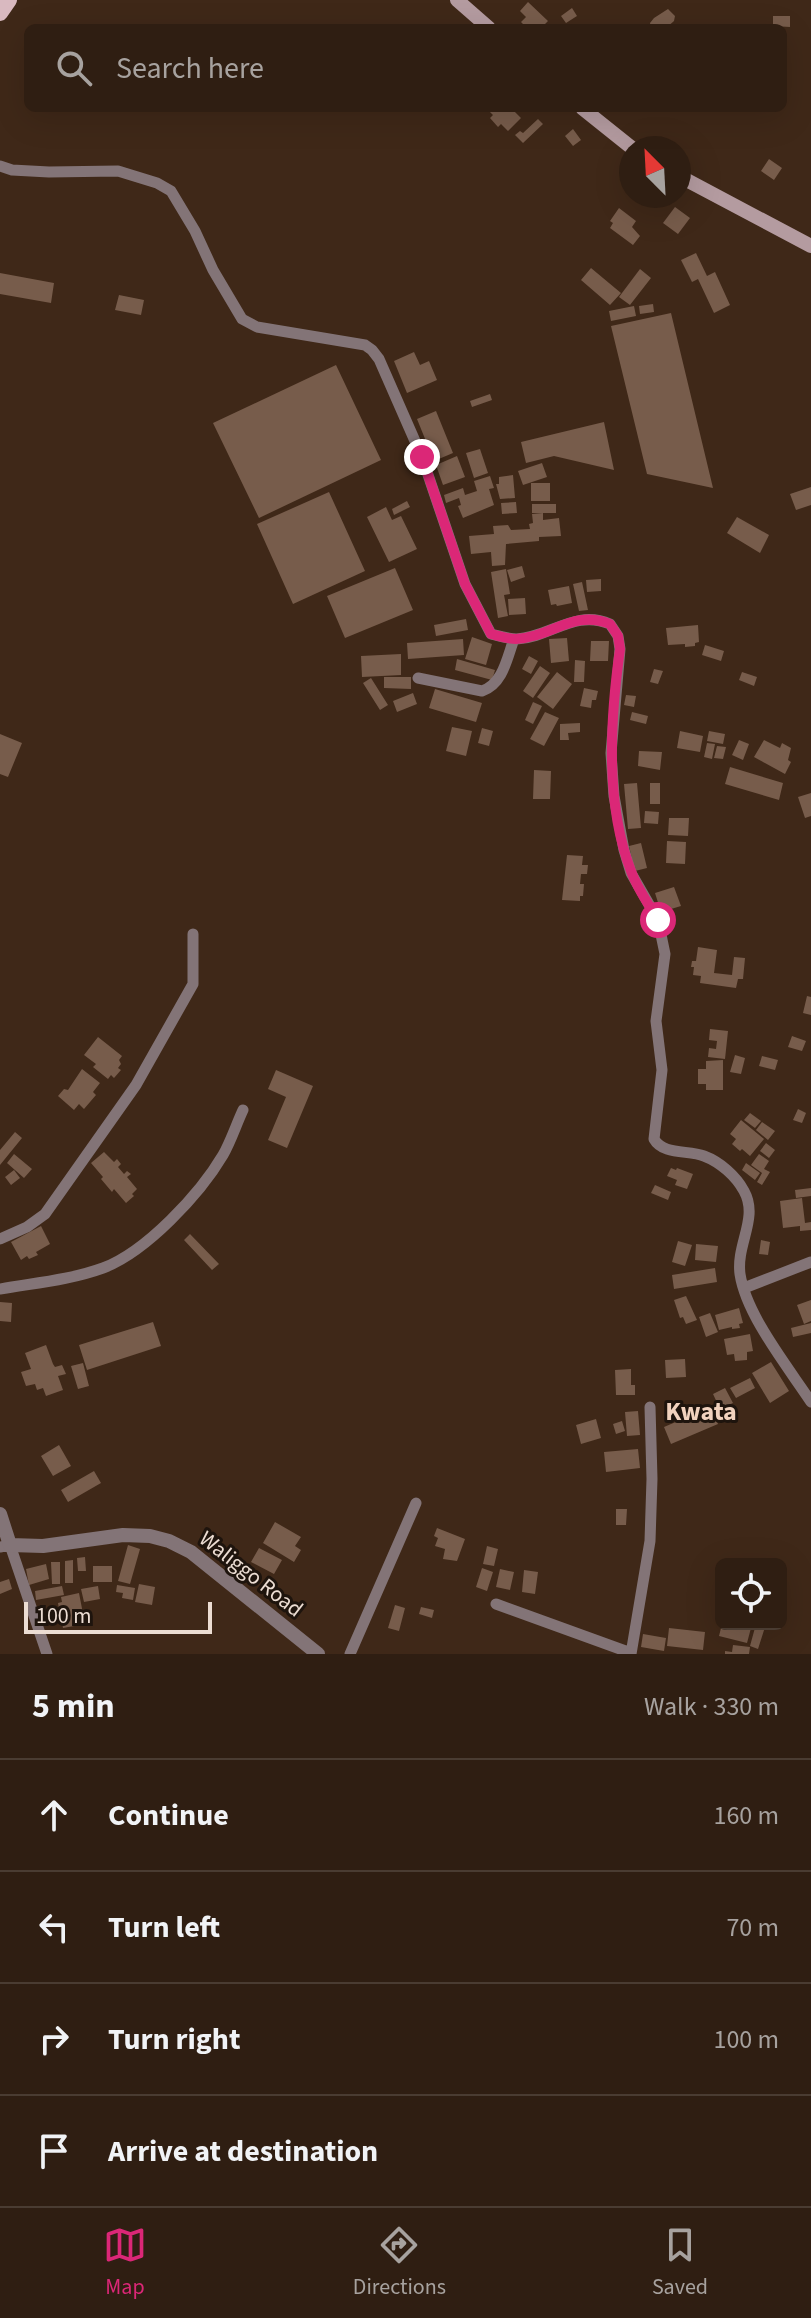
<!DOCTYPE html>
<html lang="en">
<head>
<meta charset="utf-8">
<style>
  body { margin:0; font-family:"Source Sans 3",sans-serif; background:#37271b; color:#f1f3f6 }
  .controls { position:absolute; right:24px; bottom:24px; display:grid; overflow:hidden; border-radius:12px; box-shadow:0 8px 32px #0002 }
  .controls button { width:72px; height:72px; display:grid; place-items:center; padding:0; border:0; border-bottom:2px solid #4a3c32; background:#2f1e12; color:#f1f3f6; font:40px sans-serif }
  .compass { position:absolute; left:619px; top:136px; width:72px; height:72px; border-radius:50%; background:#2f1e12; box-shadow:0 8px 32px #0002; rotate:336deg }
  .scale { position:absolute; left:24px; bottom:20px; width:188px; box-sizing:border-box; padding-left:8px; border:4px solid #ecddd3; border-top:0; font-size:22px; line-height:28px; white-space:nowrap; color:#ecddd3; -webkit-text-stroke:6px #1e140d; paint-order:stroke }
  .stop { position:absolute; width:24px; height:24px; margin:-18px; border:6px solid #db2777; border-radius:50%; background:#fff }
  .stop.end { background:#db2777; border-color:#fff; box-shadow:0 2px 8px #0008 }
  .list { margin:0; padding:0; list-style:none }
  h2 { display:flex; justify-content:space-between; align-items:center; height:104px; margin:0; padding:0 32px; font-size:34px }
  h2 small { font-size:26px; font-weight:400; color:#a7a29f }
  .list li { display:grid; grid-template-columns:52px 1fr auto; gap:24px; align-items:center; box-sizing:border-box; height:112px; padding:0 32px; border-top:2px solid #4a3c32 }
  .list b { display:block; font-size:30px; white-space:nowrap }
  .list em { font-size:26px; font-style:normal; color:#a7a29f }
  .icon { flex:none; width:44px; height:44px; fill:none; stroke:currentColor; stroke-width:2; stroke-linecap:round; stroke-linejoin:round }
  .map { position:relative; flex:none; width:811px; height:1654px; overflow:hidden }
  .search { position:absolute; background:#2f1e12; box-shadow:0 8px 32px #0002; left:24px; right:24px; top:24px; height:88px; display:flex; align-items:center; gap:20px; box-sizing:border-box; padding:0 28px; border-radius:12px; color:#a7a29f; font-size:30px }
  .sheet { height:552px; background:#2f1e12 }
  nav { display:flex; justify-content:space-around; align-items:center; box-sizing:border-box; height:112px; border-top:2px solid #4a3c32; background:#2f1e12; font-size:22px; color:#a7a29f }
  nav a { display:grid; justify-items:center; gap:4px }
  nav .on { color:#db2777 }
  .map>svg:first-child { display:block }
  .building { fill:#775c4b }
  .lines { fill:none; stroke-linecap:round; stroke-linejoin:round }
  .minor { stroke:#837477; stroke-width:11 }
  .tertiary { stroke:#837477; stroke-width:14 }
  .secondary { stroke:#b49ba0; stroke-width:14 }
  .primary { stroke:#d9b9c0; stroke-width:16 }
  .route { stroke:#db2777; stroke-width:10 }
  .labels { text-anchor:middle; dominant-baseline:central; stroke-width:6; stroke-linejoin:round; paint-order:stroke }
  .street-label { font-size:22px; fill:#ecddd3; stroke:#1e140d }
  .quarter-label { font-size:26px; font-weight:bold; fill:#f1d2be; stroke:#1e140d }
</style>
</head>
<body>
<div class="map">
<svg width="811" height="1654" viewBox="0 0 811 1654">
  <rect width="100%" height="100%" fill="#3f2818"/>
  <path class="building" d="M528,2L548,21L541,28H527L521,22L526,17L520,11Z
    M572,8L577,16L566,23L561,16Z
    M668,9L675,16L674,21L666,28H651L650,23L654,18Z
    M773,16H790V27L773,26Z
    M486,108H511L521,118L508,131L501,124L498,127L490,118L493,115Z
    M538,119L543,124L523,143L515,135L520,131L523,133Z
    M573,129L581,140L573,146L565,136Z
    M769,159L782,168L774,180L761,171Z
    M675,207L690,218L678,234L663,223Z
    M619,208L636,221L632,227L640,236L633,245L610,228L613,223L610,221Z
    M696,253L707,276L715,272L730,305L714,313L698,279L692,282L681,260Z
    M591,268L621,293L610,305L581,280Z
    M640,269L651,278L630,305L619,297Z
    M0,273L54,283L51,303L0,294Z
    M119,295L144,300L141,315L115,310Z
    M653,304L654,312L640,314L639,306Z
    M634,306L636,316L611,321L609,311Z
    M671,313L713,488L647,474L611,326Z
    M414,352L420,365L429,361L437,380L407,393L394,361Z
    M336,365L381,460L259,518L213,423Z
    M490,394L492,400L472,407L470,401Z
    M436,411L453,453L434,461L417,419Z
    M604,422L614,470L554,456L526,463L521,442Z
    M480,449L488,473L474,478L466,453Z
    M457,456L465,477L443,485L436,465Z
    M542,463L547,477L523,485L518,471Z
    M513,475L515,498L500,499L496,484H499V477Z
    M490,476L494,488L489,489L494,505L463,518L458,506L461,505L459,498L446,503L444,495L463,488L465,495L477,491L474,481Z
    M531,483H550V501H531Z
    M811,487V505L796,510L790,494Z
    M329,492L365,571L293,604L257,524Z
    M407,501L410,507L394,515L392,509Z
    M516,502L517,513L502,514L501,503Z
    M532,504H556V513H532Z
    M386,507L392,520L401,516L417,549L389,562L367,517Z
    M543,513V520L559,518L561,536L539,537V541L506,544L505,565L492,566L491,552L471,554L469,536L494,534L493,526L508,525L511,530L530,529L529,524L533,523L532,514Z
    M737,517L769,535L760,553L727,533Z
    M522,566L525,577L511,582L507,570Z
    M395,568L413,610L345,638L327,596Z
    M506,569L510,594L504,595L508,616L498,618L491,572Z
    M601,579V591L587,592L586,580Z
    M582,582L588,610L579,611L573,584Z
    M569,586L572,603L557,606L556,604L551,605L548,590Z
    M525,598L526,614L509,615L508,599Z
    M466,619L468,630L436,636L434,625Z
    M698,625L699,642L695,643V646L685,647V644L668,645L666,628Z
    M472,637L492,644L486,665L465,659Z
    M567,638L569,661L551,663L549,639Z
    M463,639L464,655L408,659L407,643Z
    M591,641H609L608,661H590Z
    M705,645L724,651L721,661L702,655Z
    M401,654V675L362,677L361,656Z
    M529,656L538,661L531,674L522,669Z
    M457,659L495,670L492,680L455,670Z
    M575,660L585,661L584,682H574Z
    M540,666L550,673L533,698L523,691Z
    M654,669L663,671L658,684L650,682Z
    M557,672L572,684L553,709L537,697Z
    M742,672L757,677L754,686L739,680Z
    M384,677H411V689L384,688Z
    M371,678L388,705L380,710L363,683Z
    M584,688L598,691L596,700H592L591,708L580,706Z
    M435,689L482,703L476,722L429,708Z
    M413,693L417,704L397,712L393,701Z
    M626,695L636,696L634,707L624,705Z
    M533,702L542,706L533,724L525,720Z
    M545,712L559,718L544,746L530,739Z
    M632,712L648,716L646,724L630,720Z
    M580,723V732L568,733L569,740H560V724Z
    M452,727L472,731L466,756L446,751Z
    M482,728L493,731L489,746L478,743Z
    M680,731L703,736L700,752L677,748Z
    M709,731L725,734L723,744L707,741Z
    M0,734L22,743L8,777L0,774Z
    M739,740L749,744L743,760L732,755Z
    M764,740L780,748L782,743L791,748L788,760L791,762L785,774L754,757Z
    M707,743L715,744L712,759L704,757Z
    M717,746L726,747L723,759L714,758Z
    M639,751L662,752L660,770L638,766Z
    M730,767L783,783L779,800L725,784Z
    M534,770L551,771L550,799H533Z
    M637,783L641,828L628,829L624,784Z
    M650,783H660V804H650Z
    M811,793V816L805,818L798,797Z
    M645,811L659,812L658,824L644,823Z
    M669,818H689L688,836L668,835Z
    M667,841L686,842L685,864L666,863Z
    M641,843L647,868L635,871L629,846Z
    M567,855L583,856L582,865H588L587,874H581L580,884H584L583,896H580V901L562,900Z
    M674,887L681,906L661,912L655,893Z
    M698,947L717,950L714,973L732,975L734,957L745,958L743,979H738L736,988L700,983L701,976L693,975L694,967H691L692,961H696Z
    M807,996L811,997V1015L803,1013Z
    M710,1029L728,1031L725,1059L708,1057L709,1048L716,1049L717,1041L709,1040Z
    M792,1036L806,1041L802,1051L788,1047Z
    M98,1037L122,1056L119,1060L121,1064L118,1068L121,1070L114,1078L111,1075L108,1079L93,1067L96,1064L84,1055Z
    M735,1055L745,1058L741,1074L730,1072Z
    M762,1056L778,1060L775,1070L759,1066Z
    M723,1060V1090H706V1084H698V1069H706V1061Z
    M82,1069L100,1083L93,1092L96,1095L84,1109L79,1104L74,1110L58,1096L64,1089L68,1090Z
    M276,1070L313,1086L287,1148L268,1140L286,1097L268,1089Z
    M798,1109L806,1113L802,1123L793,1120Z
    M750,1113L761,1121L755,1128L744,1120Z
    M741,1120L764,1139L750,1156L742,1149L740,1151L732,1144L736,1139L730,1134Z
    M762,1122L775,1131L768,1140L756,1130Z
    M15,1132L22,1138L0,1165V1150Z
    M766,1143L775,1150L769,1158L760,1151Z
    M104,1152L114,1162L117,1159L121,1164L118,1167L124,1174L127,1171L131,1174L127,1177L137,1189L132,1194L134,1196L126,1203L114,1189L112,1192L101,1179L103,1177L91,1163Z
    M14,1154L32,1169L24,1178L7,1163Z
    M759,1154L769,1161L764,1169L770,1172L762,1185L757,1182L762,1173L751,1165Z
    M746,1163L760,1173L755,1180L742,1170Z
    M671,1168L676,1170L677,1168L693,1174L687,1189L675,1185L677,1180L667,1176Z
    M14,1170L20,1178L11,1185L5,1177Z
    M655,1185L671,1192L668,1200L651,1193Z
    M811,1188V1196L796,1198L795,1190Z
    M802,1198L805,1223L811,1222V1230L800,1231V1226L783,1228L780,1201Z
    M41,1226L50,1244L36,1252L38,1255L29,1259L27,1256L21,1260L11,1242Z
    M190,1234L219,1264L212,1270L184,1240Z
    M761,1240L770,1242L768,1255L759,1254Z
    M678,1241L692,1245L685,1266L672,1262Z
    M696,1244L718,1246L716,1262L695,1260Z
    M715,1268L717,1282L674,1289L672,1275Z
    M686,1296L697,1320L686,1324L683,1317L680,1318L674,1300Z
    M811,1300V1321L804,1324L797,1305Z
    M0,1302L12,1303L11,1322L0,1321Z
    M739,1308L743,1323L739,1324L740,1328L732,1329V1327L719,1330L715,1315Z
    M710,1313L718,1332L706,1337L699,1317Z
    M153,1322L161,1346L87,1370L79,1345Z
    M811,1323V1333L793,1337L791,1328Z
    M750,1334L753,1351L747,1352V1360L735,1361L734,1354L727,1355L724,1339Z
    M46,1345L53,1364L55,1367L62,1365L66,1374L58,1376L63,1390L46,1396L43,1388L37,1390L35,1384L26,1386L21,1372L31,1369L25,1353Z
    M685,1359L686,1377L666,1378L665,1360Z
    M771,1362L789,1391L770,1403L752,1373Z
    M83,1363L89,1386L78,1389L71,1366Z
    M631,1369V1385H635V1395H616L615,1370Z
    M750,1378L755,1388L736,1398L730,1388Z
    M725,1388L733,1403L720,1409L713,1394Z
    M711,1407L718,1424L671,1444L664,1427Z
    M638,1411L640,1435L627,1436L625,1412Z
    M596,1419L601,1438L581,1444L576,1425Z
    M622,1421L625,1431L616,1434L613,1424Z
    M59,1445L71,1466L53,1476L41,1456Z
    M638,1449L640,1468L606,1472L604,1452Z
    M94,1471L101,1483L68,1502L61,1490Z
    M616,1509H627L626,1525H616Z
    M275,1522L301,1537L295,1546L301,1550L294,1562L263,1543Z
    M437,1528L465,1539L457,1561L443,1559L445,1549L435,1546L438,1538L434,1536Z
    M128,1545L140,1549L130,1584L118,1581Z
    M487,1546L498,1549L494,1566L483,1564Z
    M259,1548L282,1560L274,1574L251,1562Z
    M85,1557L86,1571H78L77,1558Z
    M73,1560V1583H65V1561Z
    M51,1562H60V1584H52Z
    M46,1564L49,1579L29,1585L26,1569Z
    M93,1566H112V1582H93Z
    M482,1568L493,1572L487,1591L476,1587Z
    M500,1569L514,1572L510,1590L496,1587Z
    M524,1570L538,1572L535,1594L522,1592Z
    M9,1579L12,1589L0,1594V1582Z
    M139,1584L155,1587L152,1605L135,1602Z
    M117,1585L135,1588L133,1600L122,1598L123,1593L116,1592Z
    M62,1586L64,1595L36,1600L35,1591Z
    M98,1586L100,1599L84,1602L81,1589Z
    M79,1593L85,1624L63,1628L62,1622L56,1623L54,1610L59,1609L58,1603L62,1602L61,1597Z
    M395,1605L405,1608L399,1631L388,1628Z
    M421,1607L434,1610L432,1618L419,1614Z
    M722,1624L751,1628L747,1643L719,1636Z
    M756,1624L765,1627L758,1649L750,1646Z
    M669,1628L705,1632L703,1650L667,1646Z
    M643,1634L666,1638L664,1651L641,1647Z
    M733,1645L750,1647L749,1654H725V1651L732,1652Z"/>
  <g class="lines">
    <path class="minor" d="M0,166L12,170L49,172L118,171L157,183L171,191L195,231L213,270L242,319L257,327L365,345L372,350L379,359L422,457L465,584L491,634C499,636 509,639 517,639C551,637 575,609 610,624L618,636L620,649L611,753L614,796L624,850L631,873L658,920L665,954L656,1021L662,1070L654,1139C663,1155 688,1150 704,1156C720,1162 736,1176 744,1191C759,1218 736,1244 740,1274C746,1315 788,1367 811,1402
      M418,678L482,691C503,684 507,658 514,639
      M0,1239L27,1227L45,1214L136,1085L193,984V934
      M744,1288L811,1262
      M0,1289C34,1283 70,1280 103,1268C146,1252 200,1194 223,1155C231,1141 236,1125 243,1110
      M0,1547L10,1545L47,1654
      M496,1604L631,1653
      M350,1654L416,1503
      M631,1654L650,1541L652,1479L650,1407"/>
    <path class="tertiary" d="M0,1514L10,1545L43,1546L123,1535L150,1536L169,1541L191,1552L318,1654"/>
    <path class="secondary" d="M457,0L489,28
      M582,108L632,148
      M679,176L811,246"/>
    <path class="primary" d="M0,13L9,0"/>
  </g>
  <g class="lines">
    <path class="route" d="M422,457L465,584L491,634C499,636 508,639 516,639C552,637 574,609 610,624L618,636L620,649C610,720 605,804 631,871C637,888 649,905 658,920"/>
  </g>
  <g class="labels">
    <g class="street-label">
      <text transform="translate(251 1574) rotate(38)">Waliggo Road</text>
    </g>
    <g class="quarter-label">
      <text x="701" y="1411">Kwata</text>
    </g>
  </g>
</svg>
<div class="controls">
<button><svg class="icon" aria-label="locate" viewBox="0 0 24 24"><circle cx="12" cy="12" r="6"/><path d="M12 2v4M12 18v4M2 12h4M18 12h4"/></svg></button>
</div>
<svg class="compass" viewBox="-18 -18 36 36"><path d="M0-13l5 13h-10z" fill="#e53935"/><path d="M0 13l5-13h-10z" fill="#a7a29f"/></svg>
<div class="scale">100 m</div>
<div class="stop" style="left:658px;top:920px"></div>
<div class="stop end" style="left:422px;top:457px"></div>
<div class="search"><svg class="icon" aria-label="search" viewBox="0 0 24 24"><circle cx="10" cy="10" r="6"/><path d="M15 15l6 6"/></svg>Search here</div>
</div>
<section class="sheet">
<h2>5 min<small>Walk · 330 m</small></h2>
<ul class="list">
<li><svg class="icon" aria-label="ahead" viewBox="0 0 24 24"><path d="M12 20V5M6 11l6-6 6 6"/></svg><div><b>Continue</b></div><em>160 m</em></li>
<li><svg class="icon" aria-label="left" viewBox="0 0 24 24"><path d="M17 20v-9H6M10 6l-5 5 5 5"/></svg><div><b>Turn left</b></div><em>70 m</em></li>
<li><svg class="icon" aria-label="right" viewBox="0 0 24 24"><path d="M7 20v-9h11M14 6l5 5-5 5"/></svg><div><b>Turn right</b></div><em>100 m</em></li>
<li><svg class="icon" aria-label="arrive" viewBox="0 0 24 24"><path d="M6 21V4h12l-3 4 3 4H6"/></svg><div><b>Arrive at destination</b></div></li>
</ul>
</section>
<nav>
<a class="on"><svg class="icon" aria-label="map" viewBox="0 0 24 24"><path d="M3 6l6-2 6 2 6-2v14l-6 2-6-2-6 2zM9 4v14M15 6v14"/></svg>Map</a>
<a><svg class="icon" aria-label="directions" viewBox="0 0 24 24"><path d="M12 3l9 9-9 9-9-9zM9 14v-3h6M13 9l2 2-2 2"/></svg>Directions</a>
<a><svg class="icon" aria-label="saved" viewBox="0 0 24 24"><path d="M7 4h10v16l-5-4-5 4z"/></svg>Saved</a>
</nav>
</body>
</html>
